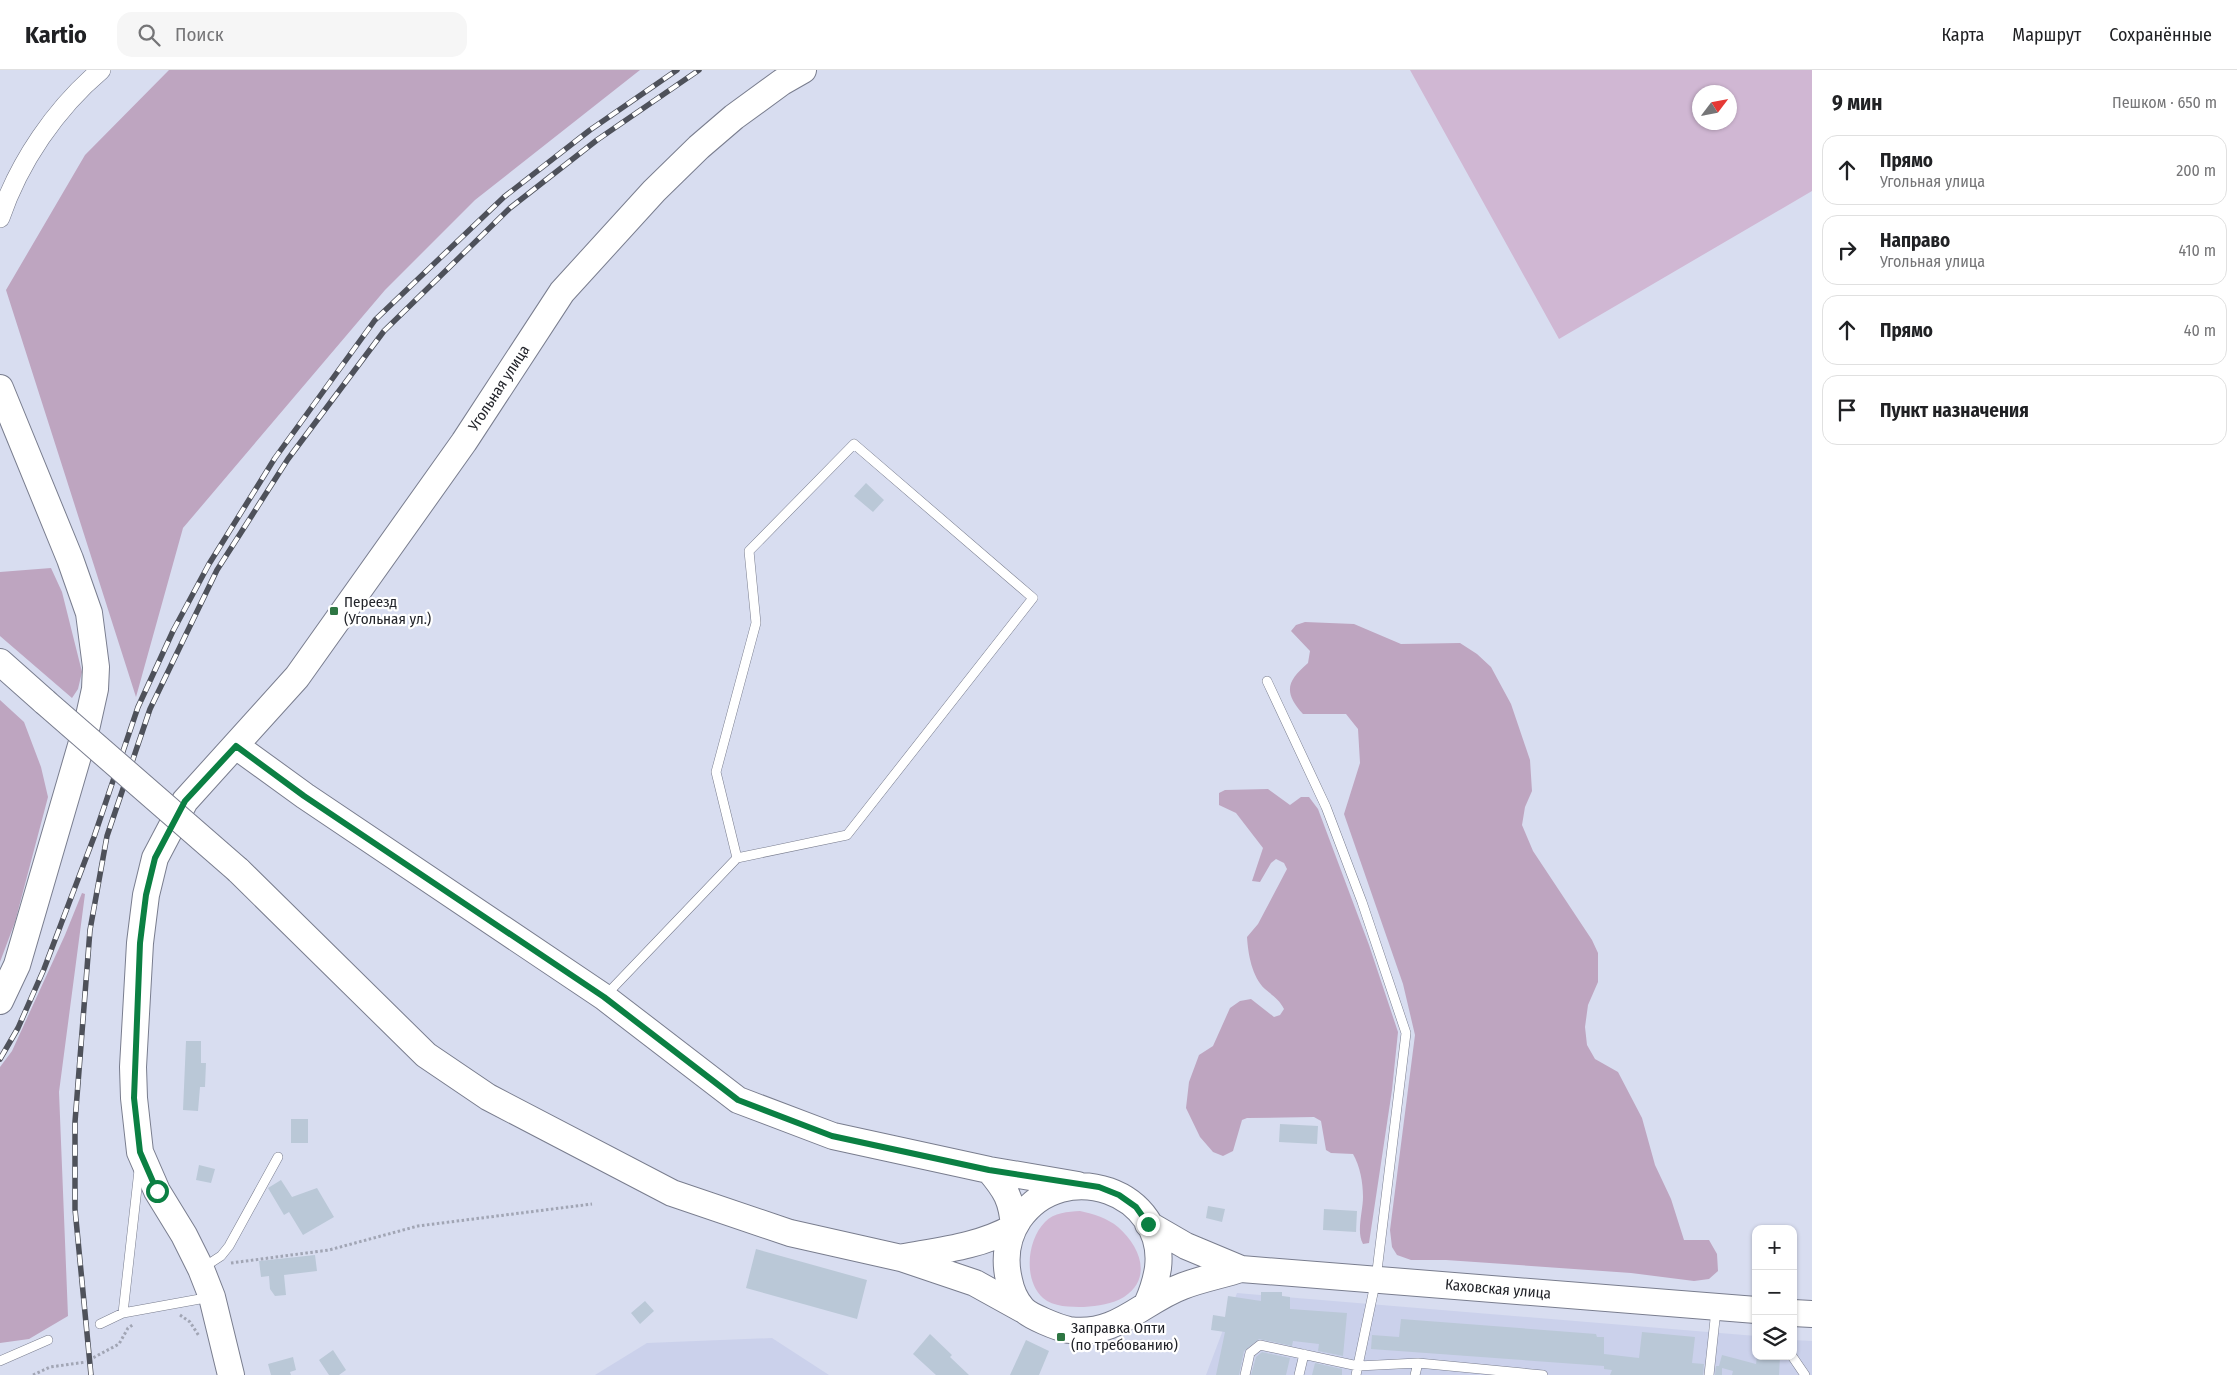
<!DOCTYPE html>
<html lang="ru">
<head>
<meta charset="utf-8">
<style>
  body { margin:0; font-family:"Fira Sans Condensed",sans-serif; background:#f6f6f6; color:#202124 }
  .controls { position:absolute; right:15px; bottom:15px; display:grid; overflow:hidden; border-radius:10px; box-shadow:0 1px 4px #0004 }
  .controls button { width:45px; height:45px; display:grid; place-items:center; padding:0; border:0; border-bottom:1px solid #e0e0e0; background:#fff; color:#202124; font:25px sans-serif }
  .compass { position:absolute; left:1692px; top:15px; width:45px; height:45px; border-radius:50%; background:#fff; box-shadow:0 1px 4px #0004; rotate:58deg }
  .stop { position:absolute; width:15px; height:15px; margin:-11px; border:4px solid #0b8043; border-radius:50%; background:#fff }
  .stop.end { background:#0b8043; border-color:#fff; box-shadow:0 1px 5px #0008 }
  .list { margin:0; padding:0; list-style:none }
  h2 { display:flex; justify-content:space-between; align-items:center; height:65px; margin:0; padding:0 20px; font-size:21px }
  h2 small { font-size:16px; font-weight:400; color:#757577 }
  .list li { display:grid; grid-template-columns:32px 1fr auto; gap:15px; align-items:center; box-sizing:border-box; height:70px; margin:0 10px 10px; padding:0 10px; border:1px solid #e0e0e0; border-radius:15px }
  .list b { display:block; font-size:19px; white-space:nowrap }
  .list p { margin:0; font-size:16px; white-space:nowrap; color:#757577 }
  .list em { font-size:16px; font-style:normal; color:#757577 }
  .icon { flex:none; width:28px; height:28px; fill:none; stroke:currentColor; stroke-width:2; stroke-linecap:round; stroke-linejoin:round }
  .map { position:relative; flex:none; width:1812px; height:1305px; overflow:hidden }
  header { display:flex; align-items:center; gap:30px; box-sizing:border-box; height:70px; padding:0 25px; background:#fff; border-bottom:1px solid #e0e0e0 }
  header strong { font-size:24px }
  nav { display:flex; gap:28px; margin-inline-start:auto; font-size:18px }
  .search { width:350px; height:45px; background:#f6f6f6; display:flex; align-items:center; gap:12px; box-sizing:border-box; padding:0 18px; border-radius:15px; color:#757577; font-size:19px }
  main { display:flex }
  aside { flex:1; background:#fff }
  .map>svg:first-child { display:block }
  .built { fill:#cbd1eb }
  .green { fill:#d0b7d3; fill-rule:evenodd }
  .forest { fill:#bea5c0 }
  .building { fill:#bac8d7 }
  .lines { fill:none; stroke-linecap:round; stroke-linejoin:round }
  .lane-casing { stroke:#797d8e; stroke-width:10 }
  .street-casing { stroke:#797d8e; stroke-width:20 }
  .secondary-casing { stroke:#797d8e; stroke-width:28 }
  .path { stroke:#a1a5b4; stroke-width:3; stroke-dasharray:2.5 2.5; stroke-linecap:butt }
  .lane { stroke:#fff; stroke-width:9 }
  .street { stroke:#fff; stroke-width:19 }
  .secondary { stroke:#fff; stroke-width:26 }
  .rail-casing { stroke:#4e515a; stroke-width:5.5 }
  .rail { stroke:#fff; stroke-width:4; stroke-dasharray:11; stroke-linecap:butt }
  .secondary-bridge-casing { stroke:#797d8e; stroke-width:28; stroke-linecap:butt }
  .secondary-bridge { stroke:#fff; stroke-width:26 }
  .route { stroke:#0b8043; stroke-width:6 }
  .poi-dot { fill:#2e7643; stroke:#fff; stroke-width:2 }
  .labels { text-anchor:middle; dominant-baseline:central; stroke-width:4.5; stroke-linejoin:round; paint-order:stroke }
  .street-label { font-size:15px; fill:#22242a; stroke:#fff }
  .poi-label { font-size:15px; fill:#22242a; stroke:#fff; text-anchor:start }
</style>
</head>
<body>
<header>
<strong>Kartio</strong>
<div class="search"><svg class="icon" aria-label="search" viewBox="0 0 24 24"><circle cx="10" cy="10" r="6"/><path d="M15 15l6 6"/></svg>Поиск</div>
<nav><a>Карта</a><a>Маршрут</a><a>Сохранённые</a></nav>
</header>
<main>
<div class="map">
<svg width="1812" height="1305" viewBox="0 0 1812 1305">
  <rect width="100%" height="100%" fill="#d8ddf0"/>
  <path class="built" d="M1237,1223L1756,1266V1286H1793V1270L1812,1271V1305H1206Z
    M772,1268L829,1305H595L647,1273Z"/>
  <path class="green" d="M1410,0H1812V121L1559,269ZM1700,22H1730V52H1700Z
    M1080,1141C1094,1144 1107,1148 1118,1157C1140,1176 1153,1208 1124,1227C1112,1234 1098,1236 1084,1237C1071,1237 1053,1237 1043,1228C1023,1210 1027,1170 1045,1152C1054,1142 1068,1142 1080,1141Z"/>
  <path class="forest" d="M169,0H640L475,130L385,220L183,458L136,627L6,220L85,85Z
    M51,498L62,522L82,602L78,619L72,628L0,566V502Z
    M1305,552L1354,554L1401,574L1460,573L1477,584L1491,597L1511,634L1530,690L1532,721L1525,737L1522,755L1533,781L1592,870L1598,883V912L1588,935L1585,957L1587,975L1595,989L1618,1002L1642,1048L1655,1095L1671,1129L1684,1170H1709L1717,1184L1718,1201L1709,1209L1694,1211L1631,1203L1446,1190H1411L1397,1185L1392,1177L1390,1160L1415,965L1403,914L1344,744L1360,693L1358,659L1346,644H1303C1283,622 1287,611 1308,593L1310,581L1291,561L1296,555Z
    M0,630L24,652L41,697L48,727L15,852L0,892Z
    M1268,719L1290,735L1301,727H1309L1318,739L1369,875L1398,962L1392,1020L1369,1173L1363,1174C1356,1162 1363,1141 1363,1127C1363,1112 1360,1096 1353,1084L1331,1083L1326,1080L1321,1051L1314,1047L1247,1048L1242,1050L1233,1081L1223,1086L1213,1082L1200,1067L1186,1038L1189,1012L1199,985L1213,976L1230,938L1240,931L1251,929L1274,947L1280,945L1284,939C1279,929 1273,926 1265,919C1252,907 1248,884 1247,867L1258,854L1287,799L1284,793L1276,789L1271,793L1260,812L1252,811L1263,778L1236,743L1219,735V723L1225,720Z
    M82,823L85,824L59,1022L68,1246L29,1269L0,1273V997L12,981L65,865Z"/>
  <path class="building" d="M866,413L884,430L873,442L854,426Z
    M186,971H201V993H206L205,1017H200L198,1041L183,1040Z
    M291,1049H308V1073H291Z
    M1280,1054L1318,1056L1317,1074L1279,1072Z
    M199,1095L215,1099L211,1113L196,1110Z
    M281,1110L292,1127L317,1118L334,1147L303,1165L289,1142L284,1145L268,1118Z
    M1208,1136L1225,1139L1222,1152L1206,1148Z
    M1324,1139L1357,1141L1356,1162L1323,1160Z
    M756,1179L867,1210L857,1249L746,1218Z
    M315,1185L317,1201L284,1205L286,1225L275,1226L270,1219L269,1206L261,1207L259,1191Z
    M1261,1222H1282V1226L1290,1227V1239L1347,1243L1343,1286L1318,1281L1319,1274L1293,1271L1292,1276L1259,1269L1244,1281L1239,1305H1216L1225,1262L1211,1260L1213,1245L1225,1247L1228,1226L1261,1231Z
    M645,1231L654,1241L640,1254L631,1243Z
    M1401,1249L1596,1264L1597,1267H1604V1284L1639,1288L1642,1262L1695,1267L1692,1293L1704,1294L1703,1305H1610L1612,1300L1604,1299V1296L1371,1279L1372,1265L1399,1267Z
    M930,1264L952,1285L950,1287L969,1305H936L913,1284Z
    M1026,1270L1049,1281L1039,1305H1010Z
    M333,1280L346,1300L339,1305H329L319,1290Z
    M1262,1282L1290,1288L1286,1305H1251L1256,1287Z
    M1722,1285L1756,1294L1757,1286H1780L1779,1305H1732L1733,1301L1722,1298V1305H1715L1716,1296H1719Z
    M293,1287L296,1300L290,1302L291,1305H271L268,1294Z
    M1315,1293L1342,1299V1305H1312Z"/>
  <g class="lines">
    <g class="lane-casing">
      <path id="lane" d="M1267,611L1326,737L1362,832L1406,963L1376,1209L1356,1305
        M606,925L737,788L847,765L1033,528L854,374L749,481L756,553L716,702L737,788
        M204,1197L221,1186L229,1176L278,1087
        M123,1243L139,1100
        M100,1254L123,1243L211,1227
        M1792,1286L1805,1305
        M0,1291L48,1270
        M1245,1305L1250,1283L1260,1275L1358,1296L1418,1293L1543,1305
        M1299,1305L1304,1284
        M1415,1305L1418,1293
        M1709,1305L1716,1240"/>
    </g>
    <g class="street-casing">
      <path id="street" d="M0,148C19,92 56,38 101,0"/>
    </g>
    <g class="secondary-casing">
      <path id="secondary" d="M0,318L70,489L89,543L96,597L95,619L87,655L17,895L0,931
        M0,592L45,632
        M236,676L305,726L604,927L738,1030L833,1066L989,1100L1078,1115
        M238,800L426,985L488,1027L672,1123L790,1163L901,1188L975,1213L1022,1239
        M989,1100C1006,1120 1012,1130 1014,1157
        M1148,1154L1186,1176L1241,1199L1756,1240
        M904,1187C943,1180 980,1176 1014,1157
        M1147,1234C1152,1223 1156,1211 1158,1198C1167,1122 1064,1085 1019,1149C1007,1167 1004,1189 1009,1210C1011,1220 1015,1230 1022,1238C1028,1246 1059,1258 1069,1260C1117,1267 1142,1231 1183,1216C1201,1209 1222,1205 1241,1199
        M1793,1243L1812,1244
        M231,1305L212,1227L201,1199L184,1165L157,1121L140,1082L134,1028L133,997L140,873L146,825L155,788L185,731L297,607L464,372L562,222L654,121L699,77L734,47L782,12L803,0"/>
    </g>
    <path class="path" d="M231,1193L329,1180L418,1156L592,1134
      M180,1245L190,1252L199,1266
      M89,1290L119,1274L128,1258L134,1254
      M33,1305L50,1297L86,1292"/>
    <use href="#lane" class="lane"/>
    <use href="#street" class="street"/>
    <use href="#secondary" class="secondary"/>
    <g class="rail-casing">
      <path id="rail" d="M0,989L18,958L44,899L94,767L138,637L173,561L209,494L275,388L375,250L504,127L590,60L677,0
        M91,1305L75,1139V1052L90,860L107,766L150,639L217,500L288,389L384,261L510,138L597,70L699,0"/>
    </g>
    <use href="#rail" class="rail"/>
    <g class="secondary-bridge-casing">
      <path id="secondary-bridge" d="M45,632L238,800"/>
    </g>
    <use href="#secondary-bridge" class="secondary-bridge"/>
  </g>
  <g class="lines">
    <path class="route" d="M157,1121L140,1082L134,1028L140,873L146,825L155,788L185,731L236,676L304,726L604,927L738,1030L832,1066L989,1100L1099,1117L1119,1125L1136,1137L1148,1154"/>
  </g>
  <g class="poi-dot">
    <rect x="329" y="536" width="10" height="10" rx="2.5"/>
    <rect x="1056" y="1262" width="10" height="10" rx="2.5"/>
  </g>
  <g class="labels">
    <g class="street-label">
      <text transform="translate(499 318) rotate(-57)">Угольная улица</text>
      <text transform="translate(1498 1219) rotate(5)">Каховская улица</text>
    </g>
    <g class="poi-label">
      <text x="344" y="532">Переезд<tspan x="344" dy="17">(Угольная ул.)</tspan></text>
      <text x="1071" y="1258">Заправка Опти<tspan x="1071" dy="17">(по требованию)</tspan></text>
    </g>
  </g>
</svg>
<div class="controls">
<button>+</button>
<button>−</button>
<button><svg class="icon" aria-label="layers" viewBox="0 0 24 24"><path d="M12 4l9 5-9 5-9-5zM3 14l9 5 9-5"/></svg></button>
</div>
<svg class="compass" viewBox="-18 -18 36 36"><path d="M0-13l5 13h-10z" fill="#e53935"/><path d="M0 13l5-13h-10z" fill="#757577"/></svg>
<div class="stop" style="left:157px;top:1121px"></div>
<div class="stop end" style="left:1148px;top:1154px"></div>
</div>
<aside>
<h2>9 мин<small>Пешком · 650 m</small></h2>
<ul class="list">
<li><svg class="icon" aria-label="ahead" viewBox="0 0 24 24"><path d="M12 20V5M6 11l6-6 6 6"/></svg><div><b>Прямо</b><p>Угольная улица</p></div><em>200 m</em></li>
<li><svg class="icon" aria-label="right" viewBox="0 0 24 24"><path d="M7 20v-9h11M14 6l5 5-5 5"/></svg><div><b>Направо</b><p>Угольная улица</p></div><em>410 m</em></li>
<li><svg class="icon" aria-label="ahead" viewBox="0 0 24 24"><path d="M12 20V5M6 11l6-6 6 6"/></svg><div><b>Прямо</b></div><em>40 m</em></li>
<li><svg class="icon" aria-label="arrive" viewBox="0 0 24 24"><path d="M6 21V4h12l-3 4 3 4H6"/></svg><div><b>Пункт назначения</b></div></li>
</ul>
</aside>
</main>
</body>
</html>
